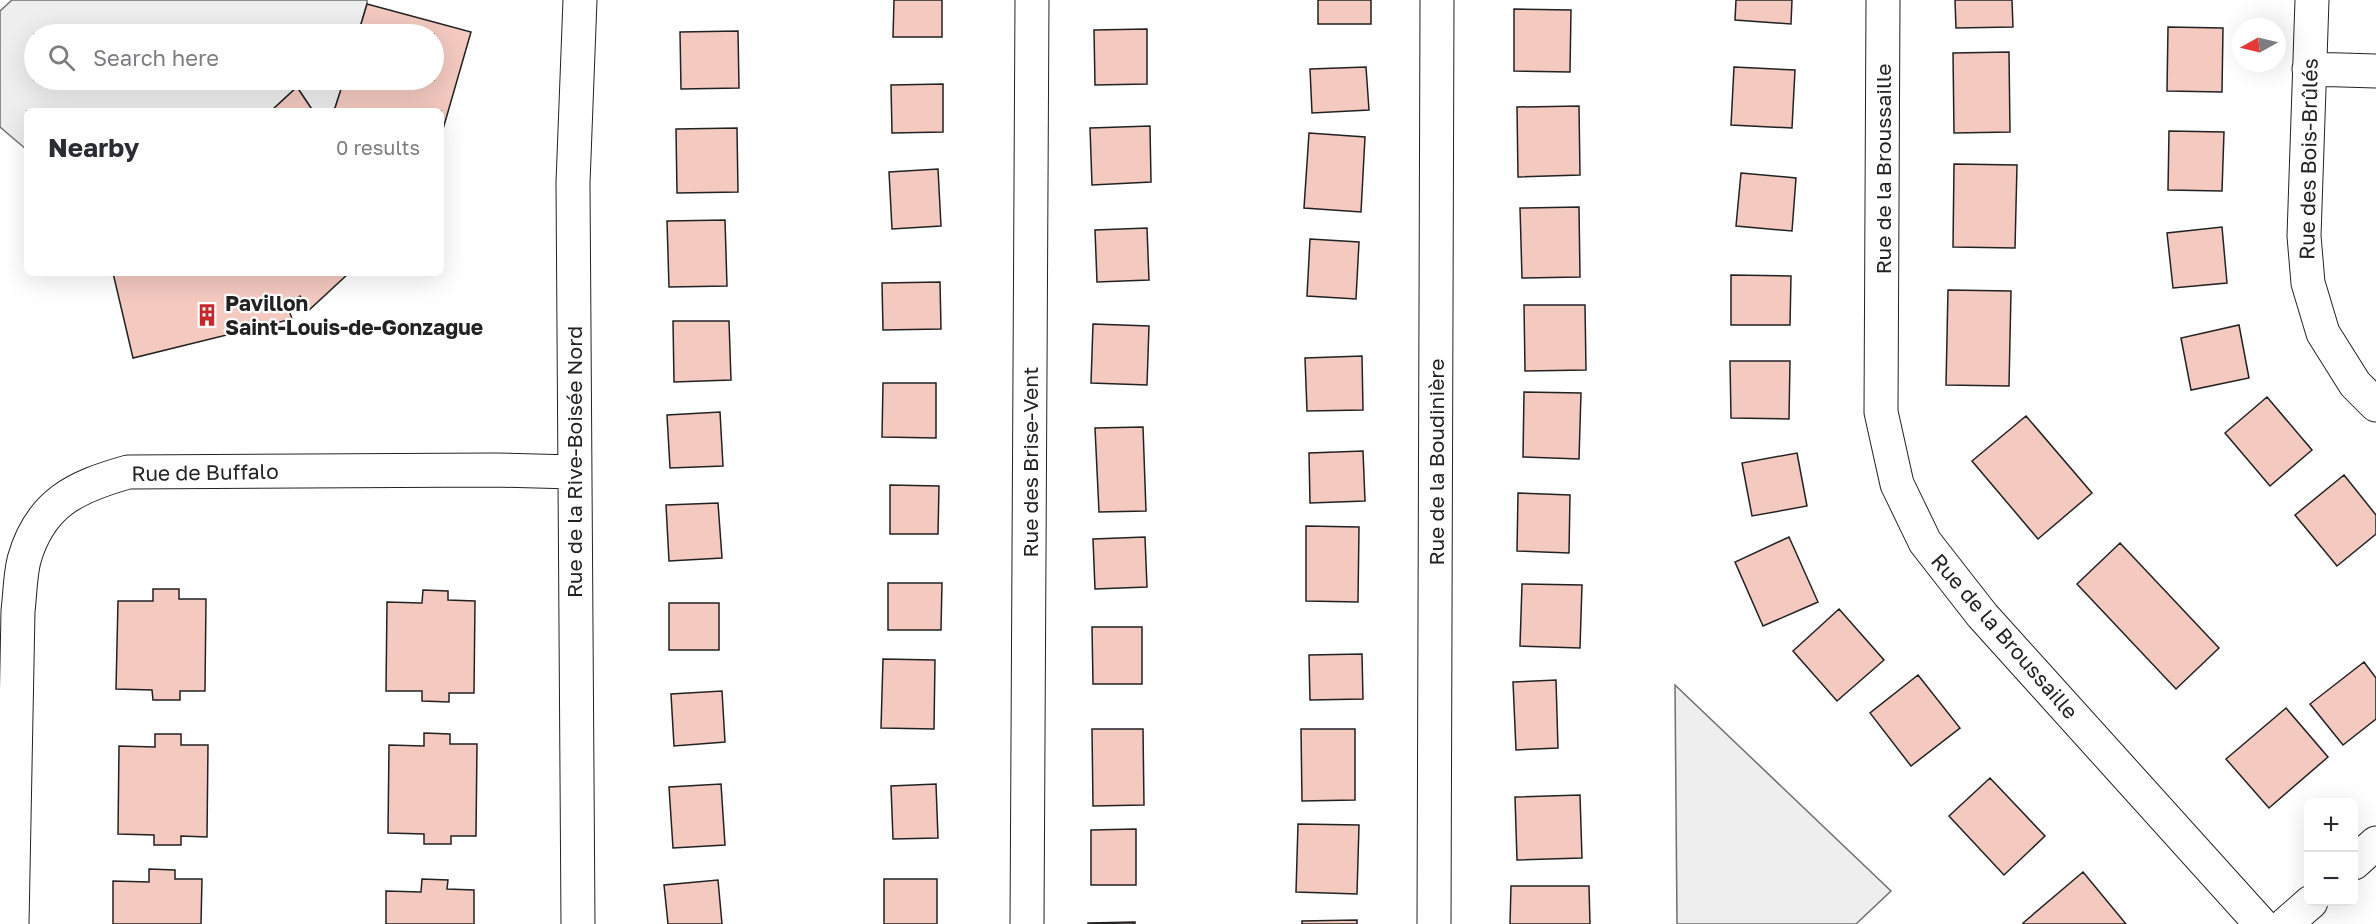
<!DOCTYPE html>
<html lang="en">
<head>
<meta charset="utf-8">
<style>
  body { margin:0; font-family:"Golos Text",sans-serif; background:#f7f7f7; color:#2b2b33 }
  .controls { position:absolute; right:18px; bottom:18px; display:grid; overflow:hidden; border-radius:9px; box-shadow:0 6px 24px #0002 }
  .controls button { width:54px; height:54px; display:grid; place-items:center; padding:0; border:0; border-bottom:2px solid #e1e1e2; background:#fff; color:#2b2b33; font:30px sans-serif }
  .compass { position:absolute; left:2232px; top:18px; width:54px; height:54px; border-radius:50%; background:#fff; box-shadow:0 6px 24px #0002; rotate:262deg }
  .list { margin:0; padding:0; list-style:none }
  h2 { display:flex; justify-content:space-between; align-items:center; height:78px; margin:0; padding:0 24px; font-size:26px }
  h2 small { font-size:20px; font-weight:400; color:#7c7c81 }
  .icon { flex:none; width:33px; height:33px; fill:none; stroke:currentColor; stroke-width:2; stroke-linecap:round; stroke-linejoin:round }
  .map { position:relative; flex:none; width:2376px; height:924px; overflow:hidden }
  .search { position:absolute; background:#fff; box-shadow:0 6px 24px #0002; left:24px; top:24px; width:420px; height:66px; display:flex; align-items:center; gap:15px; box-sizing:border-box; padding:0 21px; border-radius:33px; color:#7c7c81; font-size:22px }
  .panel { position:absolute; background:#fff; box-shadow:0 6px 24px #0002; left:24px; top:108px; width:420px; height:168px; border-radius:9px }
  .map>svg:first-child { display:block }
  .green { fill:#eee; stroke:#6f6f6f; stroke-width:1.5 }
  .building { fill:#f3c9c0; stroke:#222; stroke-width:1.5 }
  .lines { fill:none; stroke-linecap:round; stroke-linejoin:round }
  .street-casing { stroke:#222; stroke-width:35 }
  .street { stroke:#fff; stroke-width:33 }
  .labels { text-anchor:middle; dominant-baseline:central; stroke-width:4.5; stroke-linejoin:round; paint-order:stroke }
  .street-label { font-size:21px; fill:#222; stroke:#fff }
  .poi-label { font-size:21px; font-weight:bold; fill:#222; stroke:#fff; text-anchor:start }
</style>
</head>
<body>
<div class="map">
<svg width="2376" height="924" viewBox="0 0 2376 924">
  <rect width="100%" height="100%" fill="#fff"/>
  <path class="green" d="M12,0H367V4L358,34H34V80H344L334,111H313L297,87L271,111H27V150L0,127V11Z
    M1675,685L1891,891L1856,924H1677Z"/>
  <path class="building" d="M894,0H942V37H893Z
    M1318,0H1371V24H1318Z
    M1736,0H1792L1791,24L1735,20Z
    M1955,0H2012L2013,27L1956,28Z
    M367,4L471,32L441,136V111H334L344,80H434V34H358Z
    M1514,9L1571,10L1570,72L1514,71Z
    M2168,27L2223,28L2222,92L2167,91Z
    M1147,29V84L1095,85L1094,30Z
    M738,31L739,88L681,89L680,32Z
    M2009,52L2010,132L1954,133L1953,53Z
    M1366,67L1369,110L1312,113L1310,69Z
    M1734,67L1795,70L1792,128L1731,125Z
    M943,84V132L892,133L891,85Z
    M297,87L313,111H271Z
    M1579,106L1580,175L1518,177L1517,107Z
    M1150,126L1151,182L1092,185L1090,128Z
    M737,128L738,192L677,193L676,129Z
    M2169,131L2224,132L2222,191L2168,190Z
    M1309,133L1365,137L1361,212L1304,208Z
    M1954,164L2017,165L2015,248L1953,247Z
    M938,169L941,226L892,229L889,172Z
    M1741,173L1796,178L1792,231L1736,226Z
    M1579,207L1580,277L1522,278L1520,208Z
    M725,220L727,286L669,287L667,221Z
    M2222,227L2227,283L2173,288L2167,233Z
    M1147,228L1149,280L1097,282L1095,230Z
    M1310,239L1359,242L1356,299L1307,296Z
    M113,273H349L309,310L300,296L287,304L292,319L133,358Z
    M1731,275L1791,276L1790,325H1731Z
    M940,282L941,329L883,330L882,283Z
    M1948,290L2011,291L2009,386L1946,385Z
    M1524,305H1585L1586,370L1525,371Z
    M673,321H729L731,380L674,382Z
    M1093,324L1149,326L1147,385L1091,383Z
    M2239,325L2249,378L2191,390L2181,338Z
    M1362,356L1363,410L1307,411L1305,358Z
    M1730,361H1790L1789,419L1731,418Z
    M883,383H936V438L882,437Z
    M1524,392L1581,393L1579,459L1523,457Z
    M2267,397L2312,450L2270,486L2225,433Z
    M720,412L723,466L670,468L667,415Z
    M2026,416L2092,493L2038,539L1972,461Z
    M1143,427L1146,511L1099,512L1095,428Z
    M1363,451L1365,501L1310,503L1309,453Z
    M1797,453L1807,506L1752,516L1742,463Z
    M2344,475L2376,515V534L2337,566L2295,515Z
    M890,485L939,486L938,534H890Z
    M1518,493L1570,495L1569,553L1517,551Z
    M718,503L722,558L669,561L666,505Z
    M1306,526L1359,527L1358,602L1306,601Z
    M1145,537L1147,587L1095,589L1093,539Z
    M1789,537L1818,602L1763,626L1735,562Z
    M2120,543L2219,648L2176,689L2077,584Z
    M888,583H942L941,630H888Z
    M1522,584L1582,585L1580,648L1520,646Z
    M153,589H179V599H206L205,691H180V700H153L152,690L116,689L118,601H153Z
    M423,590L448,591V600L475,601L474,693H449V702L422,701V691H386L387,602L422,603Z
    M669,603H719V650H669Z
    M1839,609L1884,660L1837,701L1793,651Z
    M1092,627H1142V684H1093Z
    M1362,654L1363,699L1310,700L1309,655Z
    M883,659L935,660L934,729L881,728Z
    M2364,662L2376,678V719L2343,745L2310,704Z
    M1918,675L1960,728L1911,766L1870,713Z
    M1556,680L1558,748L1516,750L1513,682Z
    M722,691L725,742L674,746L671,694Z
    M2286,708L2328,757L2269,808L2226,759Z
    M1092,729H1143L1144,805L1093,806Z
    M1301,729H1355V800L1302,801Z
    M424,733L450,734V744H477L476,836H451V844H424V834L388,833L389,745L424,746Z
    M155,734H181V745H208L207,837L181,836V845H154V835L118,834L119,746L155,747Z
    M1990,778L2045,836L2004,875L1949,816Z
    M721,784L725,845L673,848L669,787Z
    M936,784L938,838L893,839L891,786Z
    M1580,795L1582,858L1517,860L1515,797Z
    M1298,824L1359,825L1357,894L1296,892Z
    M1136,829V885H1091V830Z
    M149,869L175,870V879H202L201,924H113V881L149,882Z
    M2083,872L2126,924H2023V923Z
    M422,879L448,880L447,889L474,890V924H386V891L421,892Z
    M884,879H937V924H884Z
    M718,880L722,924H668L664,885Z
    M1511,886H1589L1590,924H1510Z
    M1357,920V924H1302V921Z
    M1135,922V924H1088V923Z"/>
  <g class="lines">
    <g class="street-casing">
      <path id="street" d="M1883,0L1881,412L1897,484L1925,542L1982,615L2261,924
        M2312,0L2304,236L2308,283L2323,333L2355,384L2376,405
        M2309,69L2376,71
        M2354,863L2376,843
        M12,924L18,611C20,595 20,576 24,560C40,503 75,487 128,472L495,470L574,472
        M578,924L573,183L580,0
        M1027,924L1032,0
        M1434,924L1437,0
        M2286,924L2311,902"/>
    </g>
    <use href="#street" class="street"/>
  </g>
  <defs>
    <g id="building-bare" transform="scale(1.8)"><path d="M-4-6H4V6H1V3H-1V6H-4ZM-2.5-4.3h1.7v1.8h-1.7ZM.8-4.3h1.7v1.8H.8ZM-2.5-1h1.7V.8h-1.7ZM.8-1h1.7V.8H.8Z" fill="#c62828" stroke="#fff" stroke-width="2.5" paint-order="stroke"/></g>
  </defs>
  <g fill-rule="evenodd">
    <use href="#building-bare" x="207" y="315"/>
  </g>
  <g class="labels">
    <g class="street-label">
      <text transform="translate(2308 159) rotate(-89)">Rue des Bois-Brûlés</text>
      <text transform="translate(1883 169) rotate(-90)">Rue de la Broussaille</text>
      <text transform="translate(574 462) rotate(-90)">Rue de la Rive-Boisée Nord</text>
      <text transform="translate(1030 462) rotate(-90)">Rue des Brise-Vent</text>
      <text transform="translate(1436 462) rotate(-90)">Rue de la Boudinière</text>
      <text transform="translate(205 472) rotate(-1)">Rue de Buffalo</text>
      <text transform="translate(2005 636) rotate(49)">Rue de la Broussaille</text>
    </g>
    <g class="poi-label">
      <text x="225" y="303">Pavillon<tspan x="225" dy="24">Saint-Louis-de-Gonzague</tspan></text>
    </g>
  </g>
</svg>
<div class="controls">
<button>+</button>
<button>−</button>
</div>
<svg class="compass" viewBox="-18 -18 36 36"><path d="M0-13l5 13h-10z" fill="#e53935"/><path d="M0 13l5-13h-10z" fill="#7c7c81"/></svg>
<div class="search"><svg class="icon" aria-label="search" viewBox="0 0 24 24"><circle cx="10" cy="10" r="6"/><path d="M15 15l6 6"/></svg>Search here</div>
<section class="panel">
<h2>Nearby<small>0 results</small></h2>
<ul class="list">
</ul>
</section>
</div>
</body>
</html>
